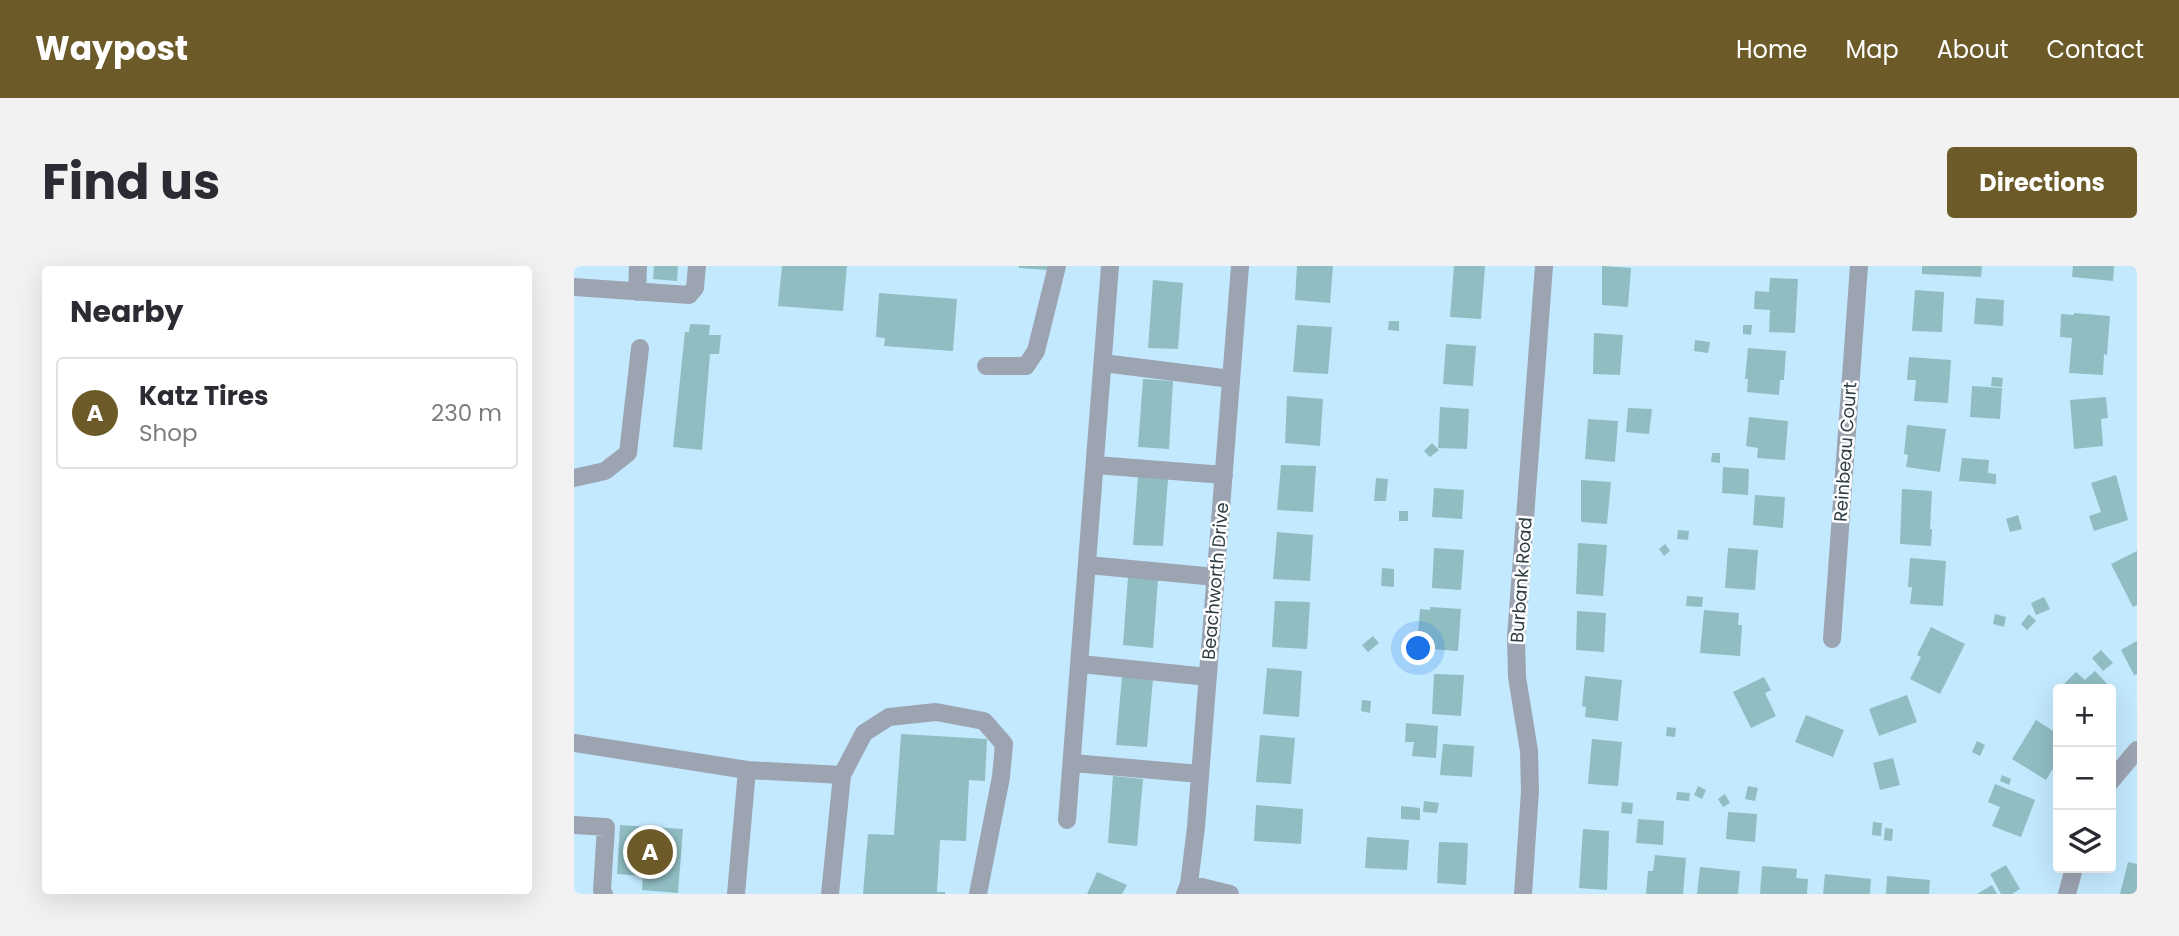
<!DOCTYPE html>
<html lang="en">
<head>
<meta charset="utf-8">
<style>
  body { margin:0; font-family:Poppins,sans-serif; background:#f2f2f3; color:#2b2b33 }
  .controls { position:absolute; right:21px; bottom:21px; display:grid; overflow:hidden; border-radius:7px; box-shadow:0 7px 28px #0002 }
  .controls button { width:63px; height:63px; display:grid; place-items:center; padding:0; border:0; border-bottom:2px solid #e1e1e2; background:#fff; color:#2b2b33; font:35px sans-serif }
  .you { position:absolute; left:845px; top:383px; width:24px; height:24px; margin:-18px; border:5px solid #fff; border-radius:50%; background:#1a73e8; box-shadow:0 0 0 10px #1a73e833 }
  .badge { display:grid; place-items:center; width:46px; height:46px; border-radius:50%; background:#6c5b29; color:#fff; font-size:23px; font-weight:700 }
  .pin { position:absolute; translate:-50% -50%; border:4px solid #fff; box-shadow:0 2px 7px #0006 }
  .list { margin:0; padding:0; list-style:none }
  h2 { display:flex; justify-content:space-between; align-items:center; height:91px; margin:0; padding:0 28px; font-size:30px }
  h2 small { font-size:23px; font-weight:400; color:#7c7c81 }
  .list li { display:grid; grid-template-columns:46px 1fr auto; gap:21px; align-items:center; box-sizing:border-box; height:112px; margin:0 14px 14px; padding:0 14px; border:2px solid #e1e1e2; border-radius:7px }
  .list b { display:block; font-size:26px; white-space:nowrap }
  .list p { margin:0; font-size:23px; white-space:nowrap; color:#7c7c81 }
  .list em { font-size:23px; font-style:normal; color:#7c7c81 }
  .icon { flex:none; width:38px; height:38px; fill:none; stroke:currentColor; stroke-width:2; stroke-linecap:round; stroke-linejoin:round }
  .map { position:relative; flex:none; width:1563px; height:628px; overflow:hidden; border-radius:7px }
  header { display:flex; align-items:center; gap:42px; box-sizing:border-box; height:98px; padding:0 35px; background:#6c5b29; color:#fff }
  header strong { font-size:33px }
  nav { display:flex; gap:38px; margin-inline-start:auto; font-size:24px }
  .intro { display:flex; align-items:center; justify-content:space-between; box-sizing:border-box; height:168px; padding:0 42px }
  h1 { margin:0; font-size:49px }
  .button { padding:18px 32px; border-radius:7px; background:#6c5b29; color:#fff; font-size:24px; font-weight:700 }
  main { display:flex; gap:42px; padding:0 42px }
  aside { flex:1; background:#fff; border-radius:7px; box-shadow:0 7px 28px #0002 }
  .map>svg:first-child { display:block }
  .building { fill:#8fbdc2 }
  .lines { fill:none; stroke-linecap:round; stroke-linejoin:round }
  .minor { stroke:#9ca4b2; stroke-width:18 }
  .labels { text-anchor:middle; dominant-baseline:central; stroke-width:5; stroke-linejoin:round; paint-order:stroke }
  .street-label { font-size:18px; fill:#2e3d45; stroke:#fff }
</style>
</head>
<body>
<header>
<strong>Waypost</strong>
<nav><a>Home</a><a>Map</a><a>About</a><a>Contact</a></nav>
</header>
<div class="intro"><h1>Find us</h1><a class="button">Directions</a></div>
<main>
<aside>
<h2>Nearby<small></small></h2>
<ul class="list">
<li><span class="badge">A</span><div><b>Katz Tires</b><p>Shop</p></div><em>230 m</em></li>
</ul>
</aside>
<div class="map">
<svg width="1563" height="628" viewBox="0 0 1563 628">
  <rect width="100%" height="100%" fill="#c3e9fe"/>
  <path class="building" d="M80,0H104L103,15L79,13Z
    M208,0H273L269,45L204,40Z
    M445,0H474V4L445,2Z
    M723,0H759L756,37L721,34Z
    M880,0H911L907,53L876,51Z
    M1028,0L1057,2L1054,41L1028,39Z
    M1348,0H1408L1407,11L1348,8Z
    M1499,0H1540L1539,15L1498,11Z
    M1196,12L1224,13L1221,67L1195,66L1196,44L1180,43L1181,25L1195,26Z
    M579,14L609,17L604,83L574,82Z
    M1341,24L1370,26L1368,66L1338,65Z
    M305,27L383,33L379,85L310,80L311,72L302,71Z
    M1402,32L1430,34L1429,60L1400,58Z
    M1500,47L1536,50L1533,89L1530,88L1529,109L1495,107L1498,72L1486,71L1487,48L1500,49Z
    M815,55H825V65L814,64Z
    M116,58L136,59L135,69H147L145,88H136L128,184L99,181L111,66H115Z
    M723,59L758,61L754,108L719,106Z
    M1169,59H1178L1177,69L1169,68Z
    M1020,67L1049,69L1046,109L1019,108Z
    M1121,74L1136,76L1134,87L1120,85Z
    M872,78L902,80L899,120L869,118Z
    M1174,82L1212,85L1210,114H1206L1205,129L1173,126L1174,113H1171Z
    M1335,91L1377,94L1374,137L1340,135L1342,114H1333Z
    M1418,111L1429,112L1428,121L1417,120Z
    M569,113L599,115L595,183L564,181Z
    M1398,120L1428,122L1426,153L1396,151Z
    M713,130L749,133L746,180L711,177Z
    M1532,131L1534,152L1527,153L1529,180L1500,183L1496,134Z
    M866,141L895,143L893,183L864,182Z
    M1054,142L1078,143L1075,168L1052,166Z
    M1175,151L1214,155L1211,194L1183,192L1184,182L1172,180Z
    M1014,153L1044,155L1041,196L1011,193Z
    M1333,159L1372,163L1366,206L1332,201L1334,189L1330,188Z
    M858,177L865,184L856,191L850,185Z
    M1138,187H1146V197L1137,196Z
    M1388,192L1415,194L1414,207L1422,208V218L1385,215Z
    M707,199L742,200L739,246L703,244Z
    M1149,201L1175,203L1174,229L1148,227Z
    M1542,209L1554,254L1520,265L1515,250L1527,246L1517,217Z
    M564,210L594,213L589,280L559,279Z
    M802,212L814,213L812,235H800Z
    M1007,214L1037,216L1033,258L1007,256Z
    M860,222L890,224L888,253L858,251Z
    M1328,223L1358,225L1356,263H1358L1357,280L1326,278Z
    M1181,229L1211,231L1209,262L1179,259Z
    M825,245H834V255H825Z
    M1444,249L1448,263L1436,266L1432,253Z
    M1104,264L1115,265L1114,274L1103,273Z
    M703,266L739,269L736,315L699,313Z
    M1004,277L1033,279L1029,330L1002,328Z
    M1091,278L1096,285L1090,290L1085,283Z
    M860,282L890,284L887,324L858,322Z
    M1154,282L1184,284L1181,324L1151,322Z
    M1563,285V339L1559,341L1537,298Z
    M1336,292L1372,295L1369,340L1336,338L1338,321H1334Z
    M808,302L820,303V321L807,320Z
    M554,311L584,314L579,382L549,379Z
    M1113,330L1129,331L1128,341L1112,340Z
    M1470,331L1476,343L1462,349L1457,337Z
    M701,335L736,336L733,383L698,381Z
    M856,341L887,343L884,385L843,382L846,343L856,344Z
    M1130,344L1165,347L1164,359H1168L1166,390L1126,387Z
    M1003,345L1032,347L1030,386L1002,384Z
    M1421,348L1432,351L1430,361L1419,358Z
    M1455,348L1462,355L1453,364L1447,358Z
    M1357,361L1391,378L1366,428L1336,413L1347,391L1343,389Z
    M799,370L805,377L794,386L788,379Z
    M1563,375V408L1560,409L1547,384Z
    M1527,384L1539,397L1529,405L1518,392Z
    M693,402L728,405L725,451L689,448Z
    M1521,405L1540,425L1537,428V423H1489L1487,421L1502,406L1511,414Z
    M860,408L890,409L887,450L858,448Z
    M548,410L579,413L573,481L542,479Z
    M1011,410L1048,414L1044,455L1011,451L1012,441L1008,440Z
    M1190,411L1197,424L1191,427L1202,450L1177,462L1159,426Z
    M1333,429L1343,456L1305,470L1295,443Z
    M788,434L797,435L796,447L787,445Z
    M1232,449L1270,464L1259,491L1221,476Z
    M1462,454L1484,468V480L1481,485L1484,487V494L1472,514L1438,493Z
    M832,457L864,460L862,492L838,490L840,476H831Z
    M1093,461L1102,462L1101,471L1092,470Z
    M327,468L413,473L411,515L395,514L392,575L366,574L363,626H371V628H289L294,568L320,569Z
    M686,469L721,472L717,518L682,516Z
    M1018,473L1048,476L1044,520L1014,518Z
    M1403,475L1411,479L1406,490L1398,486Z
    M869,478L900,480L898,511L866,509Z
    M1319,492L1326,519L1306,524L1299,497Z
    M1428,509L1437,513L1435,519L1426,515Z
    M539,510L569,513L563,580L534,577Z
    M1421,518L1461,534L1447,571L1418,560L1426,541L1414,536Z
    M1124,520L1132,524L1128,533L1120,529Z
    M1174,520L1184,522L1181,535L1171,533Z
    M1103,526L1116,527L1115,535L1102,534Z
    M1151,528L1156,537L1149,541L1144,533Z
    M850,535L865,537L863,547L849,546Z
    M1048,536L1059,537L1058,548L1047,547Z
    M682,539L729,543L727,578L680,575Z
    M827,540L846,542V554L827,553Z
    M1154,546L1183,548L1181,576L1152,573Z
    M1064,553L1090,555L1089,579L1062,577Z
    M1299,556L1308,557L1307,570L1298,569Z
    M46,559L109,563L104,627L68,624L69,610L43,608Z
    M1311,562L1319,563L1318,575L1310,574Z
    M1009,563L1035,565L1033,624L1005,622Z
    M793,571L835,574L833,604L791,602Z
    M865,576L894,577L892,619L863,617Z
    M1081,589L1112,592L1109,628H1072L1074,605H1079Z
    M1554,596L1563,598V628H1546Z
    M1432,599L1446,623L1438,628H1427L1416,608Z
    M1188,600L1223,603L1222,612L1234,613L1233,628H1186Z
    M1126,601L1166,605L1164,628H1123Z
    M523,606L553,619L548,628H513Z
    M1251,608L1297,613L1296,628H1249Z
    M1313,610L1356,614L1355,628H1312Z
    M1418,619L1423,628H1403Z"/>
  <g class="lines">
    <path class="minor" d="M0,21L115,29L121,22L123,0
      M63,26L64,0
      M529,97L657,113
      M412,100H452L462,85L483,0
      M522,199L650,209
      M0,212L31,205L54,187L66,82
      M514,299L642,311
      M1258,373L1285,0
      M507,398L634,411
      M0,477L173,504L162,628
      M499,497L626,508
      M173,504L268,509L256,628
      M268,509L290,467L315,451L362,446L410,455L430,478L427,511L404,628
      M1537,515L1563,484
      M493,554L536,0
      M0,559L32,561L28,624L30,628
      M615,618L656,628
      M611,628L615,618L622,561L666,0
      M949,628L956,525L955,485L943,411L942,371L970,0
      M1493,628L1500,602"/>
  </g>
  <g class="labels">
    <g class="street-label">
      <text transform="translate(1271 186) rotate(-86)">Reinbeau Court</text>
      <text transform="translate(947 314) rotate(-86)">Burbank Road</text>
      <text transform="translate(641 315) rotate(-85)">Beachworth Drive</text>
    </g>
  </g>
</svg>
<div class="controls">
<button>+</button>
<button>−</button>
<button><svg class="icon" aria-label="layers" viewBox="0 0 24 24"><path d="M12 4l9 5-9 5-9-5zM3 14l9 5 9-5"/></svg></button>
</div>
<div class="you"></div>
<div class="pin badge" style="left:76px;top:586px">A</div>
</div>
</main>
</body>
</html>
